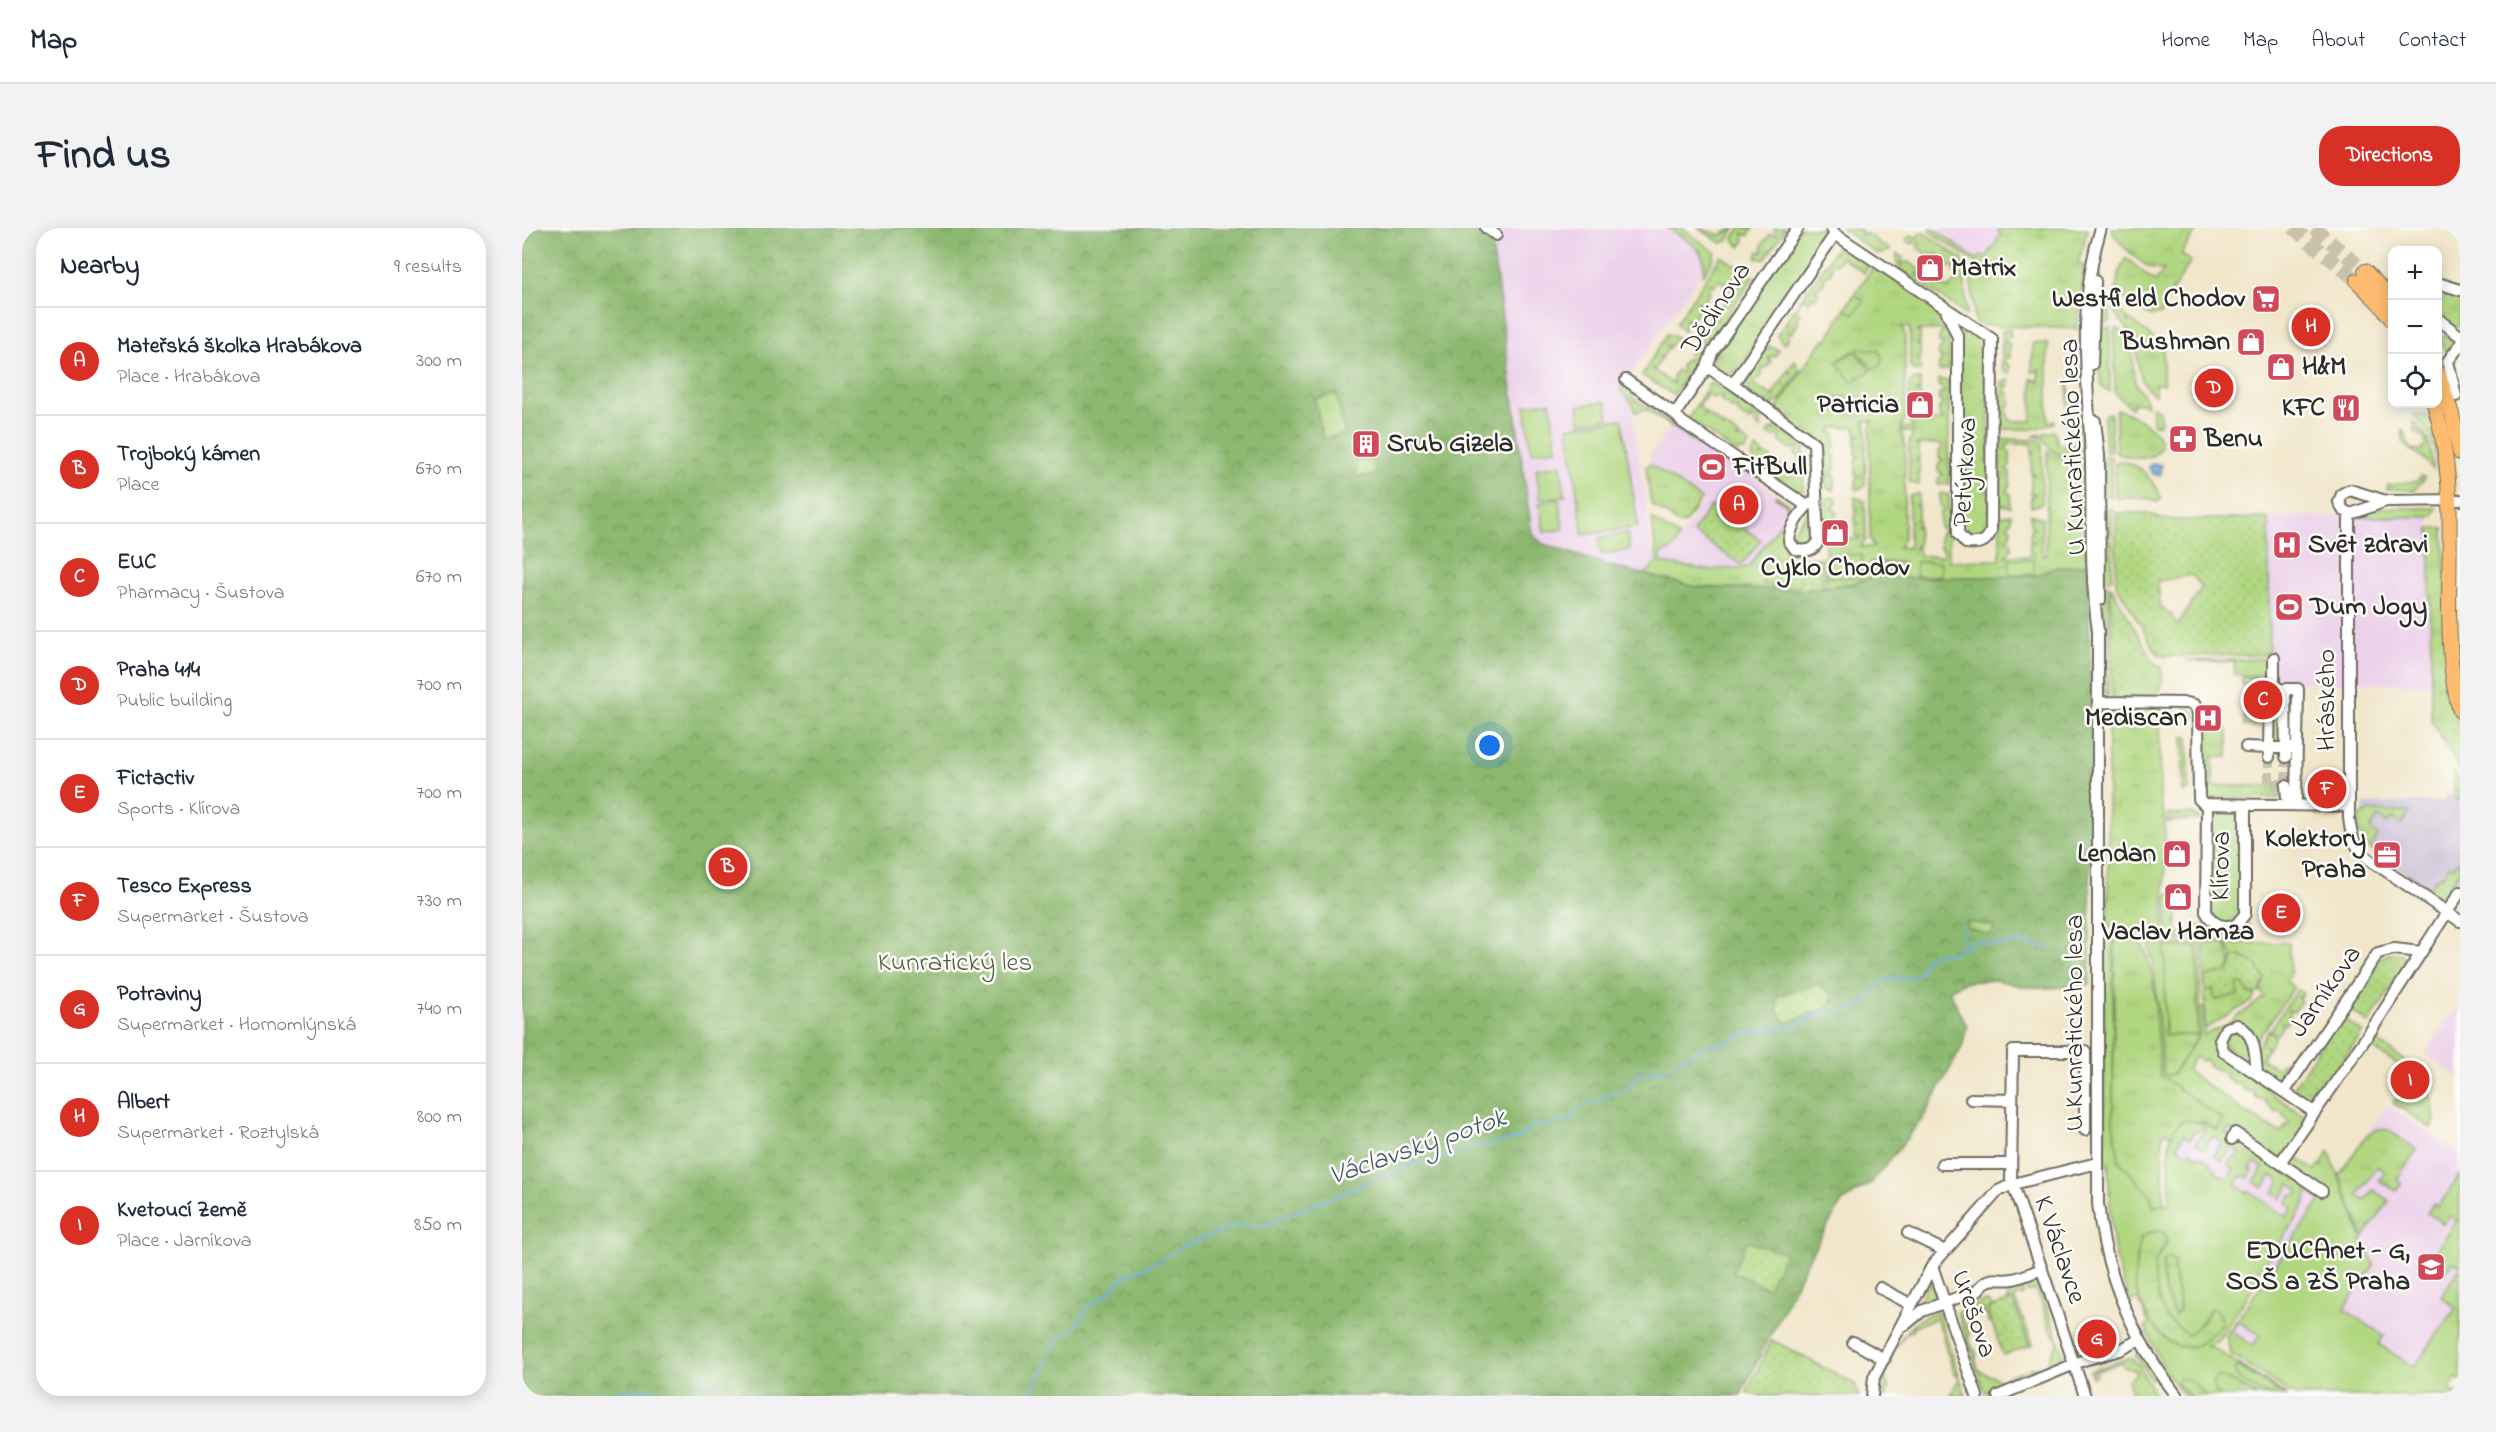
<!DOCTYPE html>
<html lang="en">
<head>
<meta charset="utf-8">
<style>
  body { margin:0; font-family:"Indie Flower",sans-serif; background:#f2f2f3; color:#1f2937 }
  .controls { position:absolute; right:18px; top:18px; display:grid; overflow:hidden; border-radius:12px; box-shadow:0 3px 15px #0003 }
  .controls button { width:54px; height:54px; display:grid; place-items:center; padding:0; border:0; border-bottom:2px solid #e0e1e3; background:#fff; color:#1f2937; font:30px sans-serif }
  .you { position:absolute; left:968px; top:518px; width:21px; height:21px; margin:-15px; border:4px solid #fff; border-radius:50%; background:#1a73e8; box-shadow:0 0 0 9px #1a73e833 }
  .badge { display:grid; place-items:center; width:39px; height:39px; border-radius:50%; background:#d93025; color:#fff; font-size:20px; font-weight:700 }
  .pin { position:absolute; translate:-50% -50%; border:3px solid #fff; box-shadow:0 2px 6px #0006 }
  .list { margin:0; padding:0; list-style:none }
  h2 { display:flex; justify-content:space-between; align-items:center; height:78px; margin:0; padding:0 24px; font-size:26px }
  h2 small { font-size:20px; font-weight:400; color:#747a83 }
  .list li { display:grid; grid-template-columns:39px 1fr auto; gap:18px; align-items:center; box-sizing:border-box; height:108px; padding:0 24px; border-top:2px solid #e0e1e3 }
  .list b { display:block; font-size:22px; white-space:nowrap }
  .list p { margin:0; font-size:20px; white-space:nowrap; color:#747a83 }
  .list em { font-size:20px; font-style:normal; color:#747a83 }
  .icon { flex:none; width:33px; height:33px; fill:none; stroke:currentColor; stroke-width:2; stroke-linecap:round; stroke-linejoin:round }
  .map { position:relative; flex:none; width:1938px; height:1168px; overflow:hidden; border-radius:24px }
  header { display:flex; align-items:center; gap:36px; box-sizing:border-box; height:84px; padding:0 30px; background:#fff; border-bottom:2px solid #e0e1e3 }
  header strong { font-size:28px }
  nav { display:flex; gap:33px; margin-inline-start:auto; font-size:21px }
  .intro { display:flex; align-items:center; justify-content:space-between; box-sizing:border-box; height:144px; padding:0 36px }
  h1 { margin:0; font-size:42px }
  .button { padding:15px 27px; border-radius:24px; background:#d93025; color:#fff; font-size:21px; font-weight:700 }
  main { display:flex; gap:36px; padding:0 36px }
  aside { flex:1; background:#fff; border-radius:24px; box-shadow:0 3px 15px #0003 }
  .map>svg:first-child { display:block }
  .built { fill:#ecd1ea }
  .industrial { fill:#cbbfd5 }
  .grass { fill:url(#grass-tufts); stroke:#6e8156; stroke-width:1.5; fill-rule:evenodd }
  .forest { fill:url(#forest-crowns); stroke:#5c724d; stroke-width:1.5 }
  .wetland { fill:url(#wetland-marsh); stroke:#6e8156; stroke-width:1.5 }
  .park { fill:url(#park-dots); stroke:#6e8156; stroke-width:1.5; fill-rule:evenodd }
  .garden { fill:#b1d781; stroke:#6e8156; stroke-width:1.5; fill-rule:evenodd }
  .water { fill:url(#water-rules); stroke:#4f6d88; stroke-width:1.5 }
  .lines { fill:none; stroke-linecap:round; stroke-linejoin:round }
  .stream { stroke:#73afe4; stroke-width:2 }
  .minor-tunnel { stroke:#c9c1aa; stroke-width:10; stroke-dasharray:10 5; stroke-linecap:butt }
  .major-tunnel { stroke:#c9c1aa; stroke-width:14; stroke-dasharray:14 7; stroke-linecap:butt }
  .minor-casing { stroke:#706c63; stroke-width:14 }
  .major-casing { stroke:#706c63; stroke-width:16 }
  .minor { stroke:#fff; stroke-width:10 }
  .major { stroke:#fdbc70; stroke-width:14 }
  .labels { text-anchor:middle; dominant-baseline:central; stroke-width:5; stroke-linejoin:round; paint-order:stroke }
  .poi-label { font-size:27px; font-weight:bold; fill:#2b2b2b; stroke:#fdfcf7; text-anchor:end }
  .street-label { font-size:27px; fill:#2b2b2b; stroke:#fdfcf7 }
  .park-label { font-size:27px; fill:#535f45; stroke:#fdfcf7 }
  .water-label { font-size:28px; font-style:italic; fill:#44596c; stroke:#fdfcf7 }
</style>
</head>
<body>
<header>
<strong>Map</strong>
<nav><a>Home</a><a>Map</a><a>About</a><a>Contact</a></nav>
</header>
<div class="intro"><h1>Find us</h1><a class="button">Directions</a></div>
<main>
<aside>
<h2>Nearby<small>9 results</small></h2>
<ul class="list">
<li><span class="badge">A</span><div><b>Mateřská školka Hrabákova</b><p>Place · Hrabákova</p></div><em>300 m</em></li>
<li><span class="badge">B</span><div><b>Trojboký kámen</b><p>Place</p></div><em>670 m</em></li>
<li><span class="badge">C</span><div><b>EUC</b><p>Pharmacy · Šustova</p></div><em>670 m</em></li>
<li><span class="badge">D</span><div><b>Praha 414</b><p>Public building</p></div><em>700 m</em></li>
<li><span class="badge">E</span><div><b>Fictactiv</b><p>Sports · Klírova</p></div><em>700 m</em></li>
<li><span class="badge">F</span><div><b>Tesco Express</b><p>Supermarket · Šustova</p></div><em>730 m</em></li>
<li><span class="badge">G</span><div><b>Potraviny</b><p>Supermarket · Hornomlýnská</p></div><em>740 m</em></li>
<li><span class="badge">H</span><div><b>Albert</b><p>Supermarket · Roztylská</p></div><em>800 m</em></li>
<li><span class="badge">I</span><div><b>Kvetoucí Země</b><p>Place · Jarníkova</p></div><em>850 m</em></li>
</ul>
</aside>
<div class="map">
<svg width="1938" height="1168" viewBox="0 0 1938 1168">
  <defs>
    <pattern id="grass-tufts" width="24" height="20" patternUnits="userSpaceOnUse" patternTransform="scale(1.5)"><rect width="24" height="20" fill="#b1d781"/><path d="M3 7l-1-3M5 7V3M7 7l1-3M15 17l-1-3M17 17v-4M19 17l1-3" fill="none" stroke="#98b970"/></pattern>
    <pattern id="forest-crowns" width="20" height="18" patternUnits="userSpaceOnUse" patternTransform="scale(1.5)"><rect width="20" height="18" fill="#8cb86f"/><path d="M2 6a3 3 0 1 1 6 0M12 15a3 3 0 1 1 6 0" fill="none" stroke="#73965b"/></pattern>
    <pattern id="wetland-marsh" width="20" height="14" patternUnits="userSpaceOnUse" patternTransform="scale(1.5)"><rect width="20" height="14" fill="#b1d781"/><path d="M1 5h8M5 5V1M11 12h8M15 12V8" fill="none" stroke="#98b970"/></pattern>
    <pattern id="park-dots" width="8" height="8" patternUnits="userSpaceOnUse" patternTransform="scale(1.5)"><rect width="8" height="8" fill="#b1d781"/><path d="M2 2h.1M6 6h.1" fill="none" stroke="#98b970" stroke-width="1.8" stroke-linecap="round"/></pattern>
    <pattern id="water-rules" width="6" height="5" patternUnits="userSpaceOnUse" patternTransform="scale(1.5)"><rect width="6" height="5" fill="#73afe4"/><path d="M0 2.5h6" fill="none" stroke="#5f8fb9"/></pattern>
  </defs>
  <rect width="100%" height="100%" fill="#fdfcf7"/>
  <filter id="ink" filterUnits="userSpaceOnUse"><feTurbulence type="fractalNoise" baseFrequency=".0167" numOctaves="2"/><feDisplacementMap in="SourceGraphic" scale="12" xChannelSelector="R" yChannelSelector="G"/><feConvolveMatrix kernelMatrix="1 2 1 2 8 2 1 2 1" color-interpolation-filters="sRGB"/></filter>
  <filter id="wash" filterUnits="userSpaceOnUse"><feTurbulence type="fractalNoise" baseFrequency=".008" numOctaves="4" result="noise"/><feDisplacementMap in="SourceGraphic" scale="24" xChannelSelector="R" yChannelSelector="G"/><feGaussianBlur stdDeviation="1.35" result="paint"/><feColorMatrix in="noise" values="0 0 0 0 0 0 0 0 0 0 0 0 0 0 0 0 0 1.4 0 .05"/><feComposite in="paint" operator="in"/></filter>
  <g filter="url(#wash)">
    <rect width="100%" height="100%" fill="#f1e6ca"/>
    <path class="built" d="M977,0H1153L1192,26L1098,162L1109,175L1132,334L1126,344L1120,346L1021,316L1010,306L971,25L974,7Z
      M1411,0H1478L1476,3L1479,6L1464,30L1455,32Z
      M1151,196L1219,239L1264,276L1265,287L1263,291L1226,339L1186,342L1139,335V326L1151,321L1181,273L1128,236L1127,229Z
      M1757,288H1908L1909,456L1747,454V293L1745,290Z
      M1938,774V849L1903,826Z
      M1647,870L1678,893L1799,972L1865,877L1938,926V1096L1890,1168L1714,1122L1704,1108L1739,1057L1648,976Z"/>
    <path class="industrial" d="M1927,566L1938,573V651L1923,674L1848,621L1837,603L1836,593L1841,585V576L1921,573Z"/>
    <path class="grass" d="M1146,0H1160L1193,24L1191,32L1181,47C1187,20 1166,14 1146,0Z
      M1176,0L1199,7L1213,0L1205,13L1199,15Z
      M1219,0H1231L1226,8L1221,5L1222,14L1218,19L1211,10Z
      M1252,0H1264L1243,31L1234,30L1236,23L1241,24L1240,17L1248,6L1254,7Z
      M1278,0H1305L1306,10L1215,144L1205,147L1194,139L1192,129Z
      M1319,0L1340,2L1338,6H1346L1357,14L1356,17L1363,18L1369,22L1360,26H1355Z
      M1408,0H1411L1455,32L1460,27L1464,30L1479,6L1476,4L1478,0H1566L1556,36L1563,38L1555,101L1461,97L1453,94L1448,42L1454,35L1408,4Z
      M1590,0H1676L1659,26L1669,33L1645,72H1641L1640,86L1627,88L1599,68L1593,67L1597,44L1604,30L1633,54L1642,42C1639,41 1636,42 1632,41C1620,37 1591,12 1590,0Z
      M1399,3L1441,32L1445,87L1379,42L1375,36V26L1381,30L1379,35L1387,34L1398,42L1395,47L1397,48L1399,45L1415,54L1413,58H1421L1427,61L1436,48L1431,44L1433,38L1425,39L1414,32L1415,26L1412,28L1409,26L1408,28L1396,20L1398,14L1395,16L1392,14L1390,16L1384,12L1389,7L1395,10Z
      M1317,16L1323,18L1348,36L1342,45L1320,29L1315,35L1309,36L1308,38L1311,41L1308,46L1300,49L1304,52L1300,57L1293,61L1297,65L1293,70L1289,69L1287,75L1281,70L1273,82L1279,87L1274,90L1277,94L1270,105L1265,103L1266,111L1262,117L1255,107Z
      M1199,28L1232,49L1186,115L1183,113L1176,114L1179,108H1184L1183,102L1191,90L1196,91L1195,85L1203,73L1207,76L1208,74L1206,72L1208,69L1207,67L1210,61L1197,52L1192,58L1187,55L1188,64L1181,75L1174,74L1177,76L1175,79L1177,81L1169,92L1163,91L1165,93L1163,96L1165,98L1161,104L1154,95Z
      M1352,38L1414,80L1412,83L1427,100V141L1417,143V136L1421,130L1417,129V122L1422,116L1417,115V109L1422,102H1395V104H1398V116H1394L1398,118V129L1394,130L1398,132V143H1392L1388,138V100L1380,99L1383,107V191L1379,200L1391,199L1387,192V156L1393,151H1398V162L1394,164L1398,165V176L1394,178H1398V190L1394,192H1421L1417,186V179L1421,176L1417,172V165H1422V163L1417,158V151L1427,153V256L1416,257V251L1421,246L1416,243V237L1421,232L1417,230V223L1422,218L1417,216H1394V218H1397V230L1394,231L1397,232V244L1394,245L1397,246V257L1387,254V216L1391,204L1379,203L1383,216L1382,310L1377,319L1387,320V268L1397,265L1396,276L1393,277L1396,279V297L1393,299H1396V318H1393V320H1396L1397,328H1420L1422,321L1418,320V307L1422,301L1418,300V286L1423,280L1418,279V265L1427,267V333L1478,332V288L1489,286V293L1485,298L1489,300V307L1484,313L1489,314V321L1484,328H1512V325H1508V314H1512L1508,311L1509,300H1512L1509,298V286L1520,290V327H1524L1525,223C1536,231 1547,230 1557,221L1561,210L1559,185L1563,199L1565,238L1563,239L1566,249L1564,327L1566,336L1529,340L1513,348L1381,350V334H1349L1348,350L1327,356L1303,359L1304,270L1314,269V276L1309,281L1314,283V290L1309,295L1314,297V304L1310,308L1312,311H1337V308H1333V297L1337,296L1333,294V283H1337L1333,281V269L1343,273L1344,311L1339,319H1352L1348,311V199L1351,193H1341L1344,198L1343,258L1334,262V251L1338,249L1334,248V230L1338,228L1334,227V209L1338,207L1334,206V199H1311V203H1308V206H1313V220L1308,224L1313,227V240L1309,245L1313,248L1312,262L1304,260V215L1296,212L1292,215L1251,186L1302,110L1304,113L1323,80ZM1332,123L1345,140L1315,134Z
      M1576,52L1584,67L1582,71L1588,83V94L1576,96Z
      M1927,61L1938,65V98L1931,100L1922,92L1924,90L1916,83V79Z
      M1591,74L1607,92L1606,94L1610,93L1641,118V156H1633V167C1608,148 1622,129 1609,106C1602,94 1591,90 1591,74Z
      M1576,100H1588V164L1580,159L1575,132Z
      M1595,100C1616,113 1608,132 1613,152C1615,162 1624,167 1625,177L1619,175L1611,176L1609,180L1593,165L1592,104Z
      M1488,102V109H1484V115L1488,116V130H1484V136L1488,137V145L1484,144L1480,139V103Z
      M1450,103L1466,113L1468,299L1461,310L1448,311L1440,305L1438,110L1441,105Z
      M1145,106L1155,109L1148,118H1144L1147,120L1140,129L1137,128L1139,131L1133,141L1129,140L1151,156V148L1155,142L1159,145L1160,143L1159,137L1163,131L1167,133V125L1171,119L1176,130L1151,167L1120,147Z
      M1929,106L1936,113L1927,126L1924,125L1916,110Z
      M1511,115L1526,116V193H1532V195L1511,201H1479L1480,155L1488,151V158H1484V165H1488V179H1484L1488,193H1510V150L1517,154V141L1514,144H1510Z
      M1247,118L1257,122L1253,128L1246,129L1249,134L1245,139L1239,141L1241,145L1237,151L1231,152L1232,156L1252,169L1253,167L1251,165L1257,156H1261L1259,154L1265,144L1269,145L1266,142L1273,133L1278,143L1258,173L1252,175L1250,180L1225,163L1227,160L1224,155Z
      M1191,154L1236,185L1235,187L1239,191V201L1233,197L1234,191L1227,193L1216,185V180L1210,181L1199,173L1200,167L1198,170L1194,168L1192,171L1185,166L1177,179L1183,184L1181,188L1185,186L1200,197V201L1202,198L1217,208L1215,211L1219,210L1228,216L1223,223L1217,222L1215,225L1166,191L1188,155Z
      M1102,156L1113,163L1110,169L1184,219L1182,221L1124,181L1113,184L1110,175L1098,162Z
      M1546,156L1552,182H1555C1557,196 1563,219 1546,224C1541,226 1536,226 1532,224C1526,221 1524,214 1520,209L1511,208L1532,203L1536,216L1544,219L1554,213L1555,208L1552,200L1539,193H1545Z
      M1594,182C1602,182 1609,187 1616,191C1663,217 1628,242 1594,224Z
      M1587,185L1589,186V224L1584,225L1582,190L1583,187Z
      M1891,186L1907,188L1913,197L1921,251L1917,246L1909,207Z
      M1892,193L1906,210L1911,242C1906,237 1903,230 1897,227C1882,217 1880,221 1880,200L1889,221L1899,222L1904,218L1902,209L1893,204Z
      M1252,200L1261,205L1262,204L1282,218L1281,266L1277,267L1232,236L1233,234L1230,228L1234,220L1241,225L1239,228L1243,226L1258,236V240L1260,238L1270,243L1280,231L1273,226L1276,220L1268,221L1257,213L1258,207L1251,209L1245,205Z
      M1478,211L1517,212L1520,214V276L1509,279V268L1513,266L1509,265V247H1513L1509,245L1510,226L1513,224H1510V216H1487L1483,222L1488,223V237L1484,243L1488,244V257L1484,264L1488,265V279L1478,277Z
      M1580,229H1589V270L1581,263Z
      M1596,233C1620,235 1630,251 1640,271L1635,274L1623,270H1593V236Z
      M1128,236L1179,271L1163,295L1158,296L1129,276L1124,239Z
      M1900,248L1903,250L1892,262L1865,261L1866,257C1877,257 1885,252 1894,254Z
      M1254,267L1272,280L1263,300V330H1300V360L1278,362L1174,359L1120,347L1126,344L1134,334H1137L1135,333L1130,291L1157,309L1151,321L1139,326V335L1186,342L1226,339L1265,287L1264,276L1253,269Z
      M1856,280H1914L1911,287L1908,289H1832Z
      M1287,282L1291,283V312L1287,317L1278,319L1272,313V302Z
      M1910,300H1921L1929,472L1938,503V542L1909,492L1908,301Z
      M1744,431V448L1713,447L1712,434L1664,433Z
      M1720,449L1743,450L1744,458L1720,457Z
      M1759,462L1761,515H1751L1752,463Z
      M1663,478L1671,481L1674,489H1643V485L1663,484Z
      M1638,479V574L1642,586L1643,611L1642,713L1621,712L1619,716C1635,735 1637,819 1638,847L1701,891L1694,901L1678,893L1657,895L1649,908L1645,903L1640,909L1642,976L1631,979L1628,967L1597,933L1591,896L1593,699L1586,700V487L1592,480Z
      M1722,483L1744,484V498H1722Z
      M1706,501V529H1691V558H1762V566L1757,570H1691L1686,568L1684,563L1683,504L1685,502Z
      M1661,509H1666L1667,563L1661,564Z
      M1932,543L1938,553V573L1932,569Z
      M1702,582C1711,582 1717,588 1719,596V683L1717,689L1702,697L1689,686V594L1693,586Z
      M1848,583L1887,584L1879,597L1871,590L1866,596L1856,589L1848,601L1856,607L1848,620L1866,632L1869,628L1873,631L1868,635C1852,628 1832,609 1837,589Z
      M1646,586H1671L1678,591L1645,594Z
      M1936,633L1938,634V643L1919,669L1913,667L1883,644L1907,660L1916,648L1919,649L1928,637L1931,639Z
      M1653,663H1655V671L1651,673H1655V692L1651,694H1655L1656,705L1671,706L1672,698L1678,697L1677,712H1647L1645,710V668Z
      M1682,696L1685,701H1695L1701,712H1682Z
      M1727,696L1726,712H1703L1698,701H1723Z
      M1682,715H1702C1714,740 1709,742 1691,761L1693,772L1717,767L1714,756H1721L1727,765L1733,767L1731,772L1683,801Z
      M1704,715H1767L1768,747L1764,754L1772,759L1733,815L1732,809L1703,798L1742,769L1738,761L1743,751L1732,735L1718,728L1711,730Z
      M1627,716H1679L1678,806L1651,846L1646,848L1641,845L1632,739ZM1644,719L1675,807H1643Z
      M1775,761L1781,766L1779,769H1775L1779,773L1772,784L1766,782L1768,790L1764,796L1759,794L1761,798L1755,807L1751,806L1749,801Z
      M1710,802H1715C1724,810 1733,822 1727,834L1704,818C1702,810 1704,807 1710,802Z
      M1852,811L1885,834L1881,840L1846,817Z
      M1899,863L1910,869L1913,892L1909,900L1871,875L1873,872Z
      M1856,901L1866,902L1895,922L1875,951L1879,955L1874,963L1857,952L1863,944L1856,938L1835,967L1843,973L1851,962L1867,973L1842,1009L1817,947L1845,906Z
      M1638,1003L1644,1008L1645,1014L1633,1034L1645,1091L1680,1094L1689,1079C1697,1082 1699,1086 1700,1094C1693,1104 1679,1118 1667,1119C1641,1122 1618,1082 1614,1060C1611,1044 1615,1025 1619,1009L1628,1004Z
      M1647,1030L1652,1033C1651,1051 1657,1065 1658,1083L1653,1087C1643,1068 1638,1054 1642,1032Z
      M1407,1054H1414L1409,1056L1413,1068L1418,1067C1417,1076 1406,1077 1398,1079L1395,1077Z
      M1514,1055L1517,1064L1521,1066L1541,1125L1536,1135L1463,1165L1435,1084L1463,1073L1469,1076L1474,1092L1466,1095L1465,1087H1463L1460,1080L1439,1087L1448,1107L1446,1108L1451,1122H1453L1455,1128L1453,1129L1456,1142L1480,1153L1487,1149V1147L1508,1142V1140L1524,1138L1536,1114L1530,1103H1528L1518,1069H1516L1513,1062L1505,1064L1504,1058Z
      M1500,1060L1501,1067H1495L1492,1069L1511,1116L1509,1117L1497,1112L1489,1072L1485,1073V1071L1489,1063Z
      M1416,1084L1444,1168H1428L1437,1151L1435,1146L1433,1147L1421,1111L1422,1108L1414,1091L1390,1099L1391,1103L1385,1104L1375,1118C1385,1100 1396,1088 1416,1084Z
      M1617,1124L1635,1148L1629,1151L1613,1127Z
      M1609,1129L1617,1138L1631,1164V1168H1611L1606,1152L1613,1147L1614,1143L1602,1139L1600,1134L1572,1144L1574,1148L1570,1149L1568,1143Z
      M1368,1132L1370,1133L1362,1147L1367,1161L1364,1162L1366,1168H1357V1156Z
      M1716,1138L1763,1168C1744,1168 1718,1161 1712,1141Z
      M1696,1149L1706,1150L1733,1168H1698L1694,1165L1690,1154Z
      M1656,1150L1669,1152L1684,1168H1667L1655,1154Z"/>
    <path class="forest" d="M0,0H962L967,4L971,25L1010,306L1021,316L1088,338L1174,359L1278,362L1327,356L1348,350V334H1381V350L1513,348L1529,340L1566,336L1569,475L1568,756L1529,760L1502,759L1475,752L1442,754L1427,762L1445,798L1440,819L1401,890L1349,955L1320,974L1290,1024L1218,1168H0Z"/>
    <path class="wetland" d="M1444,694L1471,698L1472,703L1466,707L1446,700Z"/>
    <path class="park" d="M1333,67L1342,73L1332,86L1323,81Z
      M1337,120L1356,123L1360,128L1359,136L1351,141L1335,122Z
      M1332,123L1349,143L1329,154L1315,134Z
      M1632,178L1637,183L1639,194L1636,197L1632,196L1629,180Z
      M834,233H853V247L834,248Z
      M1189,278L1239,312L1222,334L1218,336L1171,304Z
      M1590,281V349L1588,352H1582V285Z
      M1594,285H1625L1639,291L1654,292L1745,290L1747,293V423L1740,427L1642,428L1635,425L1594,356ZM1670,347L1680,359L1655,398L1649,386L1639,379L1635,353Z
      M1581,357H1587L1586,469L1581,462Z
      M1589,358L1632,435L1640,440V458L1634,469L1590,470Z
      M1868,725L1880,726L1883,735L1882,740L1847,795L1823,779L1856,731Z
      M1718,728L1735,736L1738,744L1743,751L1737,765H1727L1721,756H1715L1717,767L1693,772L1691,761L1683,763V749L1708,743L1710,731Z
      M1296,756L1310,766L1308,779L1265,795L1255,783L1256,768Z
      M1817,788L1841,804L1797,867L1792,871L1780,869L1773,862V857Z
      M1225,1014L1263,1025L1246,1060L1211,1044Z
      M1491,1072L1507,1118L1481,1127L1465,1081Z
      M1250,1112L1333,1156L1337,1168H1313L1309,1166L1307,1168H1234L1225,1164Z"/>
    <path class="garden" d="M814,166L823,206L801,211L793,171Z
      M1319,169L1337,168L1345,173L1346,181C1339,189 1320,188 1313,181L1315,171Z
      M1084,173L1087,190L1058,195L1056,178Z
      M1028,174L1035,221L1009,224L1003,177Z
      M1100,191L1116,299L1061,307L1046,199Z
      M1039,237L1043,268L1018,271L1014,241Z
      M1037,271L1041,301L1022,304L1017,275Z
      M1105,305L1108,322L1079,326L1077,310Z
      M1304,327H1340V349H1304Z
      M1244,330L1279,332L1278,359L1241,357V332Z
      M1487,332H1512V346H1487Z
      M1394,334H1419V348H1394Z
      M1582,706L1591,708V896L1597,933L1628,967L1631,979L1648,975L1647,917C1653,884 1672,889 1695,903L1700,891L1638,847L1633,783L1636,782L1641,845L1645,848L1651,846L1678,806V780H1682V807L1703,798L1696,813L1727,843L1734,821L1747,802L1753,809L1747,819L1743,818L1746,821L1739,830L1755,841L1759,835L1764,833L1747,864L1793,895L1771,927L1794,943L1798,937L1801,938L1800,935L1807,923L1841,1011L1839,1014L1843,1016L1852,1037L1822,1081L1862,1108L1856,1116L1892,1139L1934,1080L1919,1068L1938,1040V1152L1934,1150L1927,1161L1938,1168H1773L1709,1126L1704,1108L1799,972L1785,963C1788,980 1743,1034 1731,1050L1735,1054L1696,1112L1683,1119H1690L1766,1168L1716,1138L1712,1141C1717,1158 1734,1159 1747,1168C1722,1168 1718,1152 1696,1149L1690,1154L1694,1165L1698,1168H1684L1669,1152L1656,1150L1655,1155L1667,1168H1662L1643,1143L1623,1099L1627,1097L1616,1071L1610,1074C1587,1033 1589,982 1586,936L1583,935ZM1673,828L1680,833L1682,831L1687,835L1686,837L1704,846L1703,849L1714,856L1716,854L1721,858L1720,860L1726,864L1728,862L1733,865L1732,868L1745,874L1744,876L1755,884L1756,882L1761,885V888L1768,893L1758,905L1716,880V879L1671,847L1665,842ZM1681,899L1683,901L1674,915L1682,921L1691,908L1700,914L1694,923L1696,924L1691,927L1700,933L1710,919L1718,924L1715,931L1712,929L1706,937L1712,941L1705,951L1693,944L1694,941L1678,927L1676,929L1668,923L1666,925L1655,918L1662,907L1668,911L1673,903L1676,904ZM1708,901L1781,950L1776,953L1703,904ZM1733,934L1741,940L1732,954L1741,960L1749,947L1758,952L1753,961L1755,963L1750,965L1759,971L1768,956L1777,962L1774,968L1770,967L1765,975L1771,979L1764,989L1727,963L1725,965L1714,957L1720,947L1726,950L1731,942L1728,940ZM1638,1003L1644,1008L1645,1014L1633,1034V1049L1637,1073L1645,1091L1666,1107L1680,1094L1689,1080C1697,1082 1699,1086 1700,1095C1692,1104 1679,1118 1667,1119C1641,1122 1618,1082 1614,1061C1611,1044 1615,1025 1619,1009L1628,1004ZM1647,1030L1652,1033C1651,1051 1657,1065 1658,1082L1653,1087C1643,1068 1638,1054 1642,1032ZM1716,1093L1738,1107L1731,1118L1710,1103Z
      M1643,719H1675V807H1643Z
      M1938,947V1038L1931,1034L1925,1042L1909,1031L1935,993L1928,988L1922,996L1905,985L1911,976L1916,979Z"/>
    <path class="water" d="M1631,235L1639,237L1638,248L1631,246L1626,239Z"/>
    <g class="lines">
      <path class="stream" d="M1441,716L1442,698
        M1313,784L1335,781L1364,752C1376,746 1385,754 1396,748L1405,727L1429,725L1453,713L1474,717L1498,715L1528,720
        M62,1168L73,1165L87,1167L102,1161L131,1162L147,1168
        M168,1168L181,1154C194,1152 199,1159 208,1168
        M448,1168H468
        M508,1168L534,1112L553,1100L566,1078L583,1068L601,1049L641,1031L663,1017L713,998L741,997L891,937L908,934L959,918L994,911L1010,899L1045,893L1050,891L1058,880L1108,858L1116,845L1123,846L1147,840L1163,828L1184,818L1206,815L1216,807L1270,798L1305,782"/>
    </g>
  </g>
  <g filter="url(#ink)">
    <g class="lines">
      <path class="minor-tunnel" d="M1747,529V556H1764
        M1764,529V558"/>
      <path class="major-tunnel" d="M1771,0L1835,53
        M1792,0L1843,43"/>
      <g class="minor-casing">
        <path id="minor" d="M964,0L974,7
          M1309,0L1313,6L1470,111L1469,303C1464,316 1456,316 1444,315L1436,306V109L1424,82
          M1579,0C1554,78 1567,157 1569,237C1570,292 1568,348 1576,403V975C1583,1047 1611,1111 1655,1168
          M1916,55L1938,62
          M1916,91L1938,108
          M1570,136L1573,53
          M1185,139L1211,156L1292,215L1296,313C1293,323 1282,324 1273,321L1267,313C1269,298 1275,289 1285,278
          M1104,152L1153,186L1160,194L1285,278L1290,274
          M1211,156L1313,6
          M1934,168L1926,133L1938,117
          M1153,186L1185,139L1190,125L1276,0
          M1573,193L1577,227L1578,372
          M1864,273L1829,286L1821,282L1817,274L1820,266L1828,262L1864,273L1938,272
          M1827,285V590C1829,608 1833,621 1848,632L1938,693
          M1752,430V461H1748L1747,520H1774
          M1752,461H1776L1774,571
          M1763,461L1764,529
          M1576,474L1665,475L1673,477L1676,486L1677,571L1682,576L1827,578
          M1724,519L1747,520V529
          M1764,558L1765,570
          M1685,578L1684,684C1691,697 1700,700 1714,697L1723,686V578
          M1735,845C1733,827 1734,805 1715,797L1704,800L1698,812L1702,824L1792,884
          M1763,863L1856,725L1872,721L1899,724
          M1449,871L1490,872
          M1563,902V823H1491L1489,951L1563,1168
          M1710,911L1713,905L1800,963
          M1758,935L1850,801L1938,664
          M1420,936H1489
          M1386,1005L1423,1023
          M1410,1038L1455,1168
          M1358,1060L1390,1077
          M1383,1097L1400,1083L1456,1062C1469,1045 1475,1054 1491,1051C1501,1049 1511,1044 1520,1041
          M1331,1114L1362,1131
          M1350,1168L1352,1149L1410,1038L1476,963L1491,956L1575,935
          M1476,1168L1562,1132L1598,1122L1617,1112"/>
      </g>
      <g class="major-casing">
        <path id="major" d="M1843,43L1870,71
          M1835,53L1857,75L1870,92
          M1916,145L1930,186L1938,225
          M1912,176C1933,242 1927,314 1927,382C1928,416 1928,451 1938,483"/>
      </g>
      <use href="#minor" class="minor"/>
      <use href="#major" class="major"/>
    </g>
  </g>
  <defs>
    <g id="shop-square" transform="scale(1.5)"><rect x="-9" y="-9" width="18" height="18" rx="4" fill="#d1495b" stroke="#fdfcf7"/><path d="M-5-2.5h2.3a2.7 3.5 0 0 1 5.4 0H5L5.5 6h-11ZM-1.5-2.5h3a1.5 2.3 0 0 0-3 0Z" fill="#fff"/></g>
    <g id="supermarket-square" transform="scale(1.5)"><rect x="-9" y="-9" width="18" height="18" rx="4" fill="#d1495b" stroke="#fdfcf7"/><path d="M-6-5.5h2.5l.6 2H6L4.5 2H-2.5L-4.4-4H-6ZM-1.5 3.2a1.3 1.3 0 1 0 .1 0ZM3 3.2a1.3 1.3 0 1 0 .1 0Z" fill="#fff"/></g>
    <g id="restaurant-square" transform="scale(1.5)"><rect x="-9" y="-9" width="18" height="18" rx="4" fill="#d1495b" stroke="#fdfcf7"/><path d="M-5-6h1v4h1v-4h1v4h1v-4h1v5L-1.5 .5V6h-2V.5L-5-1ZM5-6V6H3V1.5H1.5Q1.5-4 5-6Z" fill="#fff"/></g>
    <g id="pharmacy-square" transform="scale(1.5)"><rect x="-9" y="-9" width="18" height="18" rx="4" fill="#d1495b" stroke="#fdfcf7"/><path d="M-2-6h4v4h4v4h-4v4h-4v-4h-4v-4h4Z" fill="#fff"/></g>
    <g id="building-square" transform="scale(1.5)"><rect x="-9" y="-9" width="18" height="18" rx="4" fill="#d1495b" stroke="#fdfcf7"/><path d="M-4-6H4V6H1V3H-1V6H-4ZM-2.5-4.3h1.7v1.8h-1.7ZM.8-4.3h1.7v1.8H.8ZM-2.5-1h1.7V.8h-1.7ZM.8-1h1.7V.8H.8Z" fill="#fff"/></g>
    <g id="stadium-square" transform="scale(1.5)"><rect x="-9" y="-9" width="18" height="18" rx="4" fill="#d1495b" stroke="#fdfcf7"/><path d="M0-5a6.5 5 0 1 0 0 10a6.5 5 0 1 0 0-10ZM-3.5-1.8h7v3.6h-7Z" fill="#fff"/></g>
    <g id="hospital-square" transform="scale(1.5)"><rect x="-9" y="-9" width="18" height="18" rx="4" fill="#d1495b" stroke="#fdfcf7"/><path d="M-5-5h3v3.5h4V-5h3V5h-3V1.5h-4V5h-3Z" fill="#fff"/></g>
    <g id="office-square" transform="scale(1.5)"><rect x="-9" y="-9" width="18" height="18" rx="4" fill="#d1495b" stroke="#fdfcf7"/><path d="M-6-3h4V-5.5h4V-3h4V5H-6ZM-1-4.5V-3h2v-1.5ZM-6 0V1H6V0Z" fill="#fff"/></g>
    <g id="school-square" transform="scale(1.5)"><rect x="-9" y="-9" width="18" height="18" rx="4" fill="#d1495b" stroke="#fdfcf7"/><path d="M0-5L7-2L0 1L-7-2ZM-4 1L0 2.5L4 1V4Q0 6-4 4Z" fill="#fff"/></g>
  </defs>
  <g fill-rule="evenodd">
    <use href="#shop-square" x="1408" y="40"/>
    <use href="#supermarket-square" x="1744" y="71"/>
    <use href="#shop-square" x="1729" y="114"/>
    <use href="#shop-square" x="1759" y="139"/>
    <use href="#shop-square" x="1398" y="177"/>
    <use href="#restaurant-square" x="1824" y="180"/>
    <use href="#pharmacy-square" x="1661" y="211"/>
    <use href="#building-square" x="844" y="216"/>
    <use href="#stadium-square" x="1190" y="239"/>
    <use href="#shop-square" x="1313" y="305"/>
    <use href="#hospital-square" x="1765" y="317"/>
    <use href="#stadium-square" x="1767" y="379"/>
    <use href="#hospital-square" x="1686" y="490"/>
    <use href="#shop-square" x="1655" y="626"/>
    <use href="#office-square" x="1865" y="627"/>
    <use href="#shop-square" x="1656" y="669"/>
    <use href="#school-square" x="1909" y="1039"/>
  </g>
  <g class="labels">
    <g class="poi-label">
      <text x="1429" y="40" text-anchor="start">Matrix</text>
      <text x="1723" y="71">Westfield Chodov</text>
      <text x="1708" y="114">Bushman</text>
      <text x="1780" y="139" text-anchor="start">H&amp;M</text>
      <text x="1377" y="177">Patricia</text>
      <text x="1803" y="180">KFC</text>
      <text x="1682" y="211" text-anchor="start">Benu</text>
      <text x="865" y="216" text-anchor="start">Srub Gizela</text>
      <text x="1211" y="239" text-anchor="start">FitBull</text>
      <text x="1786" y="317" text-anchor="start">Svēt zdravi</text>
      <text x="1313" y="340" text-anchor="middle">Cyklo Chodov</text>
      <text x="1788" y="379" text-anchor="start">Dum Jogy</text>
      <text x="1665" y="490">Mediscan</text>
      <text x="1844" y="611">Kolektory<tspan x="1844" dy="31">Praha</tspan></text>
      <text x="1634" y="626">Lendan</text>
      <text x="1656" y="704" text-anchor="middle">Vaclav Hamza</text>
      <text x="1888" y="1023">EDUCAnet - G,<tspan x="1888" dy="31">SOŠ a ZŠ Praha</tspan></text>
    </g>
    <g class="street-label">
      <text transform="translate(1195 81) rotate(-57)">Dědinova</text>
      <text transform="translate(1552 219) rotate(-92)">U Kunratického lesa</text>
      <text transform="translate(1444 244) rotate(-87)">Petýrkova</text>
      <text transform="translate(1805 472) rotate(-90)">Hráského</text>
      <text transform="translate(1700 638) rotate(-89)">Klírova</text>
      <text transform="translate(1804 764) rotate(-55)">Jarníkova</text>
      <text transform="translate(1553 795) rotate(-90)">U Kunratického lesa</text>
      <text transform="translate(1537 1022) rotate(71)">K Václavce</text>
      <text transform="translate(1451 1086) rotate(71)">Urešova</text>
    </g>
    <g class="park-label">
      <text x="433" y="735">Kunratický les</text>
    </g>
    <g class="water-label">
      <text transform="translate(896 920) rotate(-19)">Václavský potok</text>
    </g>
  </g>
</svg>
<div class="controls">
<button>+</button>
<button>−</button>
<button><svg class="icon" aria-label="locate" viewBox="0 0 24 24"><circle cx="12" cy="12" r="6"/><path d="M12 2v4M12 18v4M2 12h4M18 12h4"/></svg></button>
</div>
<div class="you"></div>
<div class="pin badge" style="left:1217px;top:277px">A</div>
<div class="pin badge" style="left:206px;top:639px">B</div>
<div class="pin badge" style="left:1741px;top:472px">C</div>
<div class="pin badge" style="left:1692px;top:160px">D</div>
<div class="pin badge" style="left:1759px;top:685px">E</div>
<div class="pin badge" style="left:1805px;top:561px">F</div>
<div class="pin badge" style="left:1575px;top:1111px">G</div>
<div class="pin badge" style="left:1789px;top:99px">H</div>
<div class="pin badge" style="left:1888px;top:852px">I</div>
</div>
</main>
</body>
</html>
